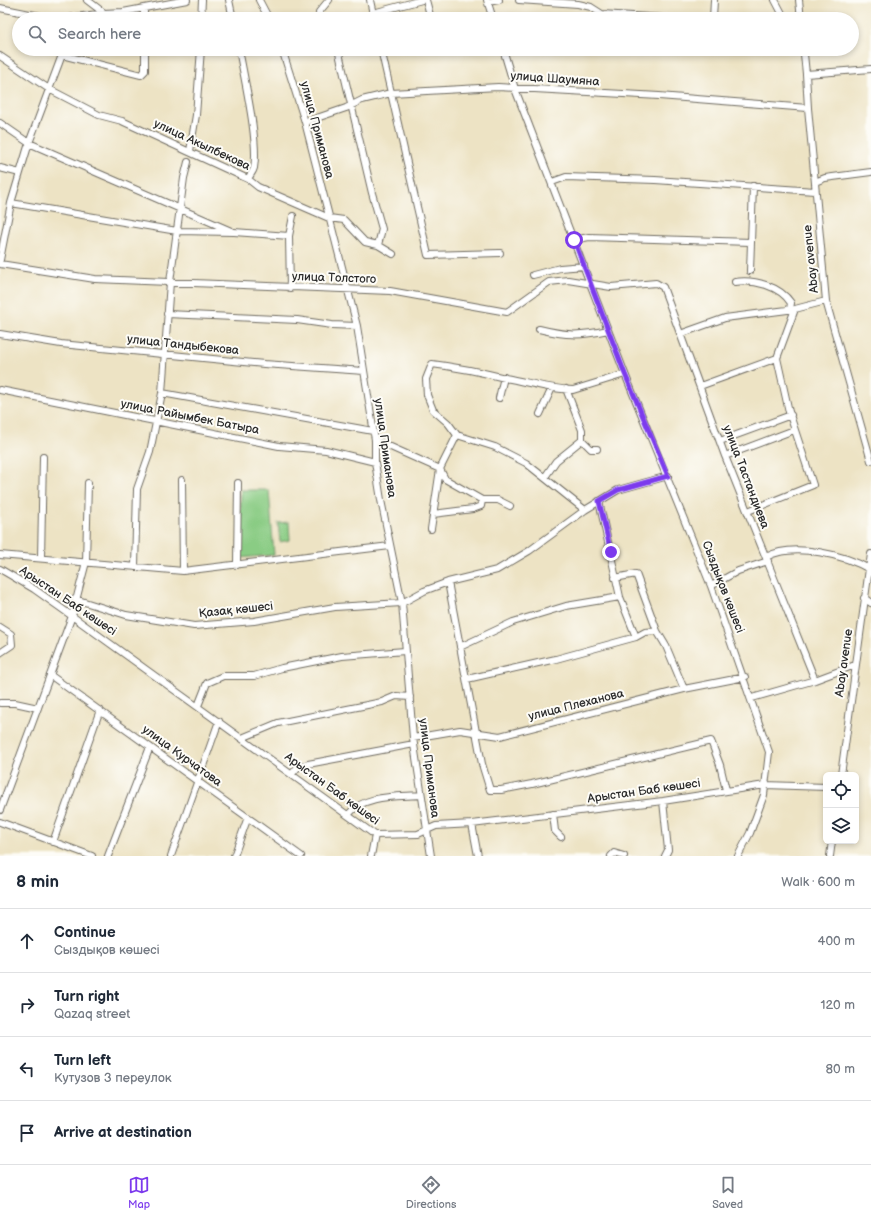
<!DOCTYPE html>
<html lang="en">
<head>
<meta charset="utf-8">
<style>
  body { margin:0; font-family:"Balsamiq Sans",sans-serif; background:#f6f6f7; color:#1f2937 }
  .controls { position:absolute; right:12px; bottom:12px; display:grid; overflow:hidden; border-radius:6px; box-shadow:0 2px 6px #0003 }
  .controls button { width:36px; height:36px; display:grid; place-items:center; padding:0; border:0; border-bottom:1px solid #e0e1e3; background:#fff; color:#1f2937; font:20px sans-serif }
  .stop { position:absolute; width:12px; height:12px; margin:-9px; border:3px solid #7c3aed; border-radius:50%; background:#fff }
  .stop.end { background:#7c3aed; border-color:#fff; box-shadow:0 1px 4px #0008 }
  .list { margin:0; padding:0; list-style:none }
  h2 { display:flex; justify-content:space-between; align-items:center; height:52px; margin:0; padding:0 16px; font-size:17px }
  h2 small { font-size:13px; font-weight:400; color:#747a83 }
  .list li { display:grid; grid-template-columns:26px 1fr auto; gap:12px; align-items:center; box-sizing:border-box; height:64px; padding:0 16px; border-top:1px solid #e0e1e3 }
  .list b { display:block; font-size:15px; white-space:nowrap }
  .list p { margin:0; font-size:13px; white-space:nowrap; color:#747a83 }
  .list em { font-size:13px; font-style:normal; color:#747a83 }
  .icon { flex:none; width:22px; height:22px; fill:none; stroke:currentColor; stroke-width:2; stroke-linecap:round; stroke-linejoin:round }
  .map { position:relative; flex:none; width:871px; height:856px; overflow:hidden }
  .search { position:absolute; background:#fff; box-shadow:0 2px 6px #0003; left:12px; right:12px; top:12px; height:44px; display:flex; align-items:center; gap:10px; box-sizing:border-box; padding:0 14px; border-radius:22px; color:#747a83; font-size:15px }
  .sheet { height:308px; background:#fff }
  nav { display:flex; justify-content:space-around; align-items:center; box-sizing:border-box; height:56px; border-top:1px solid #e0e1e3; background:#fff; font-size:11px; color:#747a83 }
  nav a { display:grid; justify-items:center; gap:2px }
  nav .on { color:#7c3aed }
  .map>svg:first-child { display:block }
  .green { fill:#8acc84; stroke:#5a7c58 }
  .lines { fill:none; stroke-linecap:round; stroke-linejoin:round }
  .minor-casing { stroke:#6f6b61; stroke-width:8 }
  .minor { stroke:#fff; stroke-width:6 }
  .route { stroke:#7c3aed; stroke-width:5 }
  .labels { text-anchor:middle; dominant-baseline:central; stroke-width:4; stroke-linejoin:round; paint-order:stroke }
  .street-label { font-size:12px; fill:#2b2b2b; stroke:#fdfcf7 }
</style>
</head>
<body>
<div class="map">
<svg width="871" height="856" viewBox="0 0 871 856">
  <rect width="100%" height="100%" fill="#fdfcf7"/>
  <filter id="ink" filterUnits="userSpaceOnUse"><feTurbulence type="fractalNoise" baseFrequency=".025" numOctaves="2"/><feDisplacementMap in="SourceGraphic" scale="8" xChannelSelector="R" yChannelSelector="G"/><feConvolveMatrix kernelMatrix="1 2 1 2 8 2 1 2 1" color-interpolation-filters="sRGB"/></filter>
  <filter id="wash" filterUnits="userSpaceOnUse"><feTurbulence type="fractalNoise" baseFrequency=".012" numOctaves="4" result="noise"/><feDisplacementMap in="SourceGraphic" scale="16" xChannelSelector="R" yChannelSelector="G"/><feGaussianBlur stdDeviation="0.9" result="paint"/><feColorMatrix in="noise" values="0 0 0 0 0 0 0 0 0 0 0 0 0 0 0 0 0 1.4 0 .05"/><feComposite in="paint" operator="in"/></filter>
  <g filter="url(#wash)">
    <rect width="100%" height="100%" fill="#ede3c4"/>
    <path class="green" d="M241,490H269L274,555L240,558Z
      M289,522L290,540L280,542L278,523Z"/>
  </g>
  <g filter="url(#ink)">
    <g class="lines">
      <g class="minor-casing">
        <path id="minor" d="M87,0L104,13
          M229,0L233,19
          M259,0L269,19
          M370,0L374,19
          M426,0L431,19
          M487,0L493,19
          M519,0L578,4L591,7L602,14L679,19
          M775,0L785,19
          M799,0L801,19
          M488,2L499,0
          M0,8L55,19
          M144,9V19
          M373,13L422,0
          M62,19L104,13L123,12L187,0
          M201,19L202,0
          M320,19L319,12L329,0
          M713,19L714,0
          M239,49C244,78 259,141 254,168C253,172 250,175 248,179
          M282,49L305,122L357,326L375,440V462L381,500L402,603L413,738L431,856
          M338,49L372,193L382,229L378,245
          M381,49L428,255L500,253
          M439,49L440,52
          M503,49L515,89L625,374L711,586L769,752L764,795L750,833L738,856
          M801,49L804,54L806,74L808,108L826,301L871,461
          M62,55L141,75L145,71V49
          M0,56L49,89L99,115L122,121L248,179L258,187L329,218L344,220L365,242L378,245L393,254
          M806,74L871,69
          M305,122L346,108L362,100L391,93L498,87L659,96L808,108
          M0,123L29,143L231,231
          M190,151L196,115L201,49
          M0,168L20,173
          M552,182L566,177L655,180L815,191
          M815,182L825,178L871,172
          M11,203L177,231L234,232L289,236L290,288
          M289,236L293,216
          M574,240L589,237L751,242
          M0,260L11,203L29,143L62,55L61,49
          M0,264L95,279L390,291L507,312L549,282L568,280L611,287L656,283L663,287L725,456L815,680
          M750,271L753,186
          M533,275L560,268L584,266
          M735,282C754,279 780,286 791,303L790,309
          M167,314L297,320L332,325L357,326
          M539,329C567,336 580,336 608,330
          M0,334L61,344L264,364L364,371
          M680,334L725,318L795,309L826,301
          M700,386L777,358
          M566,389L582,430V440L591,449H597
          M0,390L279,446L326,450L375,462
          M162,393L373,431
          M499,398L504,377
          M540,414L552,388
          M375,440L440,469L445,479L482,500H498L510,506
          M720,441L791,415
          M725,456L794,430
          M545,477L556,461L582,440
          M182,480L183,571
          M599,501L620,597L636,637
          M585,510L526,463L495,447L457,435L448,423L433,410L427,395L426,379L432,364C456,367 481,372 505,378C528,382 549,389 573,390L625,374
          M748,511L813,485L789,412L777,358L795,309
          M433,514L473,509L481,506L482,500
          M431,529L440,469L457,435
          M0,555L183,571L390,546
          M766,557C794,542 846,555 871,570
          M41,558L43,457
          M237,565L238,483
          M135,567L137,489L150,452L162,393L170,282L184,178L188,162
          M0,569L34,589L72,616L375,835L418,834L436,826L472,824L663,801L765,785L826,787
          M615,578L636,574L657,631L666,646L684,689
          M448,582L482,764L490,790H501L532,784L711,741L720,765L726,790
          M711,586L738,571L768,561
          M864,598L871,603
          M75,599L126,615L194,626L254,621L335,607L402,603L424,591L448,582L497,570L529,551L585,510L618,490L668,476
          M0,627L11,634L12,645L0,653
          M460,647L513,622L566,606L620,597
          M50,675L301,856
          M467,679L556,659L636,637L645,632L657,631
          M752,698L815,680L855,665
          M0,703H15L38,708
          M198,706L207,683L223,676H254L282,668L342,656L405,651
          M242,738L278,723L382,702L396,696L410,697
          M413,738L460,730L500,736L684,689L745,677
          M292,774L297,768L308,764L414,744
          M841,775L871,554
          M663,801L668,850L665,856
          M0,810L72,616L86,562L88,483
          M553,814L555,831L561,837
          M348,815C364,794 397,797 421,795
          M0,822L92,856
          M472,824L478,856
          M53,842L100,710
          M108,856L150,747
          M171,856L219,721
          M234,856L248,817
          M371,856L375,835
          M611,856L614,853L624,856
          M830,856L832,841"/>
      </g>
      <use href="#minor" class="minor"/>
    </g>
  </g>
  <g class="lines" filter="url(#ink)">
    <path class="route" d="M574,240L625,374L668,476L618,490L599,501L611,552"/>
  </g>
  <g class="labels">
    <g class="street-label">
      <text transform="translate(555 79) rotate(4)">улица Шаумяна</text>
      <text transform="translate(317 130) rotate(75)">улица Приманова</text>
      <text transform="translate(202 145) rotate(25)">улица Акылбекова</text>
      <text transform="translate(811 259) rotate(-96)">Abay avenue</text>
      <text transform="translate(334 278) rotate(2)">улица Толстого</text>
      <text transform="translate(183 345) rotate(6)">улица Тандыбекова</text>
      <text transform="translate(190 417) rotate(11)">улица Райымбек Батыра</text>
      <text transform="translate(385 448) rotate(82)">улица Приманова</text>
      <text transform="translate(746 477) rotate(69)">улица Тастандиева</text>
      <text transform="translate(723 587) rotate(69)">Сыздықов көшесі</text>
      <text transform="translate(68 601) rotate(34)">Арыстан Баб көшесі</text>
      <text transform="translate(236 610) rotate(-6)">Қазақ көшесі</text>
      <text transform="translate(844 663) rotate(-82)">Abay avenue</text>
      <text transform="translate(576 705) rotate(-14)">улица Плеханова</text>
      <text transform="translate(182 756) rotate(36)">улица Курчатова</text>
      <text transform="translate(429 768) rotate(83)">улица Приманова</text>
      <text transform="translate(332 789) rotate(36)">Арыстан Баб көшесі</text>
      <text transform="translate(644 791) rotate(-8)">Арыстан Баб көшесі</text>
    </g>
  </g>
</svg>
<div class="controls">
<button><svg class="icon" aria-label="locate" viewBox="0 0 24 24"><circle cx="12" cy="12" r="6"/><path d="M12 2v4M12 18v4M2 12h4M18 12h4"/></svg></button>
<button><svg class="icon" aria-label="layers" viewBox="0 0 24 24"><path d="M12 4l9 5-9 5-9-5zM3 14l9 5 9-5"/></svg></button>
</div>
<div class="stop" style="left:574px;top:240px"></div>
<div class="stop end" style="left:611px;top:552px"></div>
<div class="search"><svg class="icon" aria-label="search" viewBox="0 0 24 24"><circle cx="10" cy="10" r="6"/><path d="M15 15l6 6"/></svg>Search here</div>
</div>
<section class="sheet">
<h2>8 min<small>Walk · 600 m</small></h2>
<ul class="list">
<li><svg class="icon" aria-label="ahead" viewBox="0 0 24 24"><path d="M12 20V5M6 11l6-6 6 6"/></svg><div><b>Continue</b><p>Сыздықов көшесі</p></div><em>400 m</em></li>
<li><svg class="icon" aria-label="right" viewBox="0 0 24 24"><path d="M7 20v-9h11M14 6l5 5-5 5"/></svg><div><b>Turn right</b><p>Qazaq street</p></div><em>120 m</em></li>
<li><svg class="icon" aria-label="left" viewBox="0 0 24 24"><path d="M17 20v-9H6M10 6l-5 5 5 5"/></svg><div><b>Turn left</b><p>Кутузов 3 переулок</p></div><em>80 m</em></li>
<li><svg class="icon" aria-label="arrive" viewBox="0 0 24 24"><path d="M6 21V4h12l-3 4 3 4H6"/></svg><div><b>Arrive at destination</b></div></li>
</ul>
</section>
<nav>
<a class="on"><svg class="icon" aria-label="map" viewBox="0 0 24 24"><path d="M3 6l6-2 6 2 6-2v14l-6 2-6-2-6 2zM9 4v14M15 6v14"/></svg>Map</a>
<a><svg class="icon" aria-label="directions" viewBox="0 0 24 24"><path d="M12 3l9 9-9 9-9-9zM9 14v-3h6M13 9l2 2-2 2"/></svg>Directions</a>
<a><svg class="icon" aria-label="saved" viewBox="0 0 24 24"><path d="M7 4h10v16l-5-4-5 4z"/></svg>Saved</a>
</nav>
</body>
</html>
